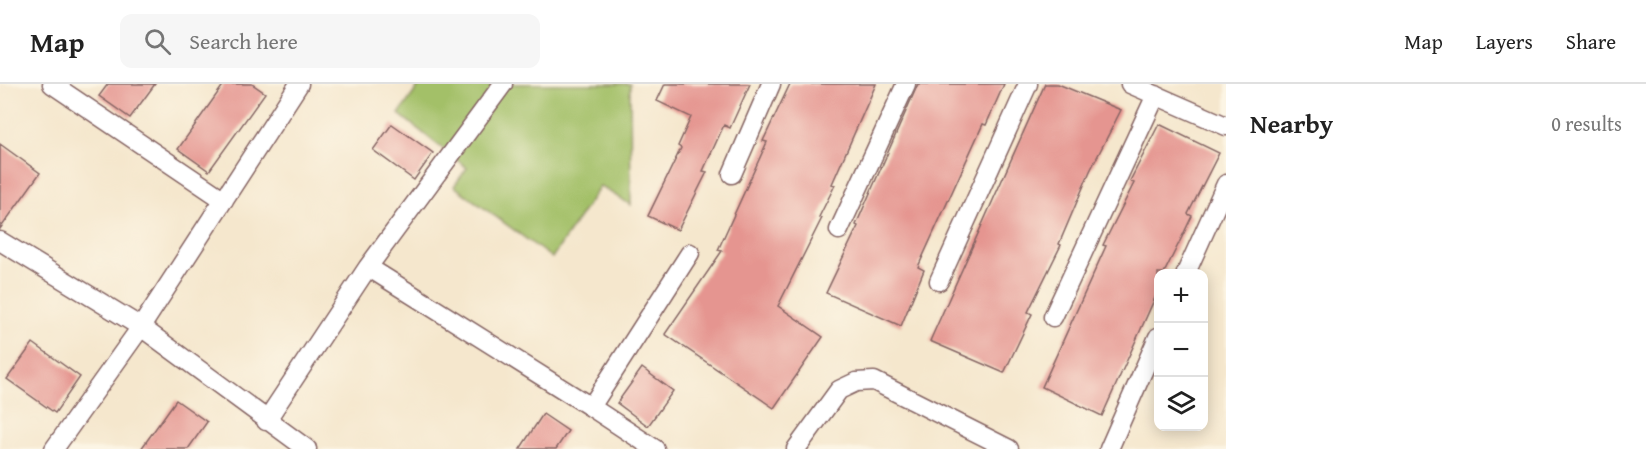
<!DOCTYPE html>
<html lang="en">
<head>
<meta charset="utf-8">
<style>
  body { margin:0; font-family:"Gentium Book Plus",serif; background:#f6f6f6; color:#222 }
  .controls { position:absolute; right:18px; bottom:18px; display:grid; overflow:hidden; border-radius:12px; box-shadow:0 3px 15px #0003 }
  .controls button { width:54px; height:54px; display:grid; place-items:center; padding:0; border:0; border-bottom:2px solid #e0e0e0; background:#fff; color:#222; font:30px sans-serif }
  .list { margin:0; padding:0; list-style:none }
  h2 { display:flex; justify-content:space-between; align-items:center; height:78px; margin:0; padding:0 24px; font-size:26px }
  h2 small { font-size:20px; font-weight:400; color:#767676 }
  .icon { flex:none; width:33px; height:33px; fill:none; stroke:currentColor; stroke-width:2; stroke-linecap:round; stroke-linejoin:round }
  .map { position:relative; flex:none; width:1226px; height:365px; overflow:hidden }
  header { display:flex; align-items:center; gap:36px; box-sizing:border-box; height:84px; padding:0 30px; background:#fff; border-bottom:2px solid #e0e0e0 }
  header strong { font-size:28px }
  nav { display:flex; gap:33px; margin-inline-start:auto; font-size:21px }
  .search { width:420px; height:54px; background:#f6f6f6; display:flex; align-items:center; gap:15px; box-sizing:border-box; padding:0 21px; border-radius:12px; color:#767676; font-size:22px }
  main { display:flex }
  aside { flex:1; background:#fff }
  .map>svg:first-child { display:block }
  .green { fill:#a3c067; stroke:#767049; stroke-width:1.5 }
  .building { fill:#e59590 }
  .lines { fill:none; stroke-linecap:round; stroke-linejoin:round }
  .street-casing { stroke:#866564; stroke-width:21 }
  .street { stroke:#fff; stroke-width:18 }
</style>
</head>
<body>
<header>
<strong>Map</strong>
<div class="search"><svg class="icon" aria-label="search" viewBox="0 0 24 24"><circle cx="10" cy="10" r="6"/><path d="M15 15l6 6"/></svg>Search here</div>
<nav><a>Map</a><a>Layers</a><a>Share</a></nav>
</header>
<main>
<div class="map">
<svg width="1226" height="365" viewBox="0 0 1226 365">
  <rect width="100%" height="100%" fill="#fcf5e5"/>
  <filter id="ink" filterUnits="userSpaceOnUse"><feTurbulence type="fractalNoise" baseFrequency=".0167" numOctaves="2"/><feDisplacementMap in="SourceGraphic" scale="12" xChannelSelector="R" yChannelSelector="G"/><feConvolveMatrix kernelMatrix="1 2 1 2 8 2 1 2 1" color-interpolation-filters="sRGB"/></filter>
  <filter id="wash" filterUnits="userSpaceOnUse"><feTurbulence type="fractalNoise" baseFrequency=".008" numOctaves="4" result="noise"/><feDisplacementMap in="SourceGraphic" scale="24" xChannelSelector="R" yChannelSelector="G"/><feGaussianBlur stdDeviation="1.35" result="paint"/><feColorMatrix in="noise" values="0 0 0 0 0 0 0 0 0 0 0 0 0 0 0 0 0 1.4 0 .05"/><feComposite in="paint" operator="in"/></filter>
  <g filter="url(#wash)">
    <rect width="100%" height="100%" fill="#f5e7cd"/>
    <path class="green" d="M420,0H630L631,121L600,102L552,174L454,102L467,84L399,30Z"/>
    <g id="blocks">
      <path class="building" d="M108,0H155L130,34L99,12Z
        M224,0H252L265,9L209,87L178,65Z
        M665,0H750L730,44L724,41L703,87L707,88L678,146L648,132L681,64L678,62L691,33L657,17Z
        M790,0H876L832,100L835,101L819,133L822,134L778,222L823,253L774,324L665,250L722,167L718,166L767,58L763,57Z
        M918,0H1004L986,41L983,40L918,183L924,186L901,242L826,209L858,142L856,141Z
        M1045,0H1058L1121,26L1090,87L1059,160L1061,161L1028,228L1032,230L1004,289L930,257Z
        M392,40L433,69L414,96L373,66Z
        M1159,40L1219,69L1188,130L1192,132L1181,155L1164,189H1158V207L1102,332L1042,303L1106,162L1103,161L1134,99L1130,97Z
        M0,60L40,89L0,145Z
        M33,259L80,293L55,329L7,295Z
        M642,284L673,307L648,342L617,319Z
        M176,316L207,338L188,365H141Z
        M543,330L568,347L556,365H520Z"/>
    </g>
  </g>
  <g filter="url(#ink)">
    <use href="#blocks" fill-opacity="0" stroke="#866564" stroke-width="1.5"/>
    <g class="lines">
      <g class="street-casing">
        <path id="street" d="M52,0L224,116
          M1130,0L1226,42
          M732,90L771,0
          M839,146L906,0
          M0,157L141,243L307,365
          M368,183L591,323L690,169
          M1186,189L1226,100
          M939,197L1028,0
          M1053,233L1156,11
          M591,323L655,365
          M266,337L368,183L503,0
          M54,365L141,243L299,0
          M796,365L839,306L856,298L874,297L1009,365
          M1109,365L1158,253"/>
      </g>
      <use href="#street" class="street"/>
    </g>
  </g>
</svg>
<div class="controls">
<button>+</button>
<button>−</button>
<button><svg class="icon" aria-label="layers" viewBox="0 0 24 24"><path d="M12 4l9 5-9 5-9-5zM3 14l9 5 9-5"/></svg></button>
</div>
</div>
<aside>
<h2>Nearby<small>0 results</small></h2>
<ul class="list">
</ul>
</aside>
</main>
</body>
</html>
